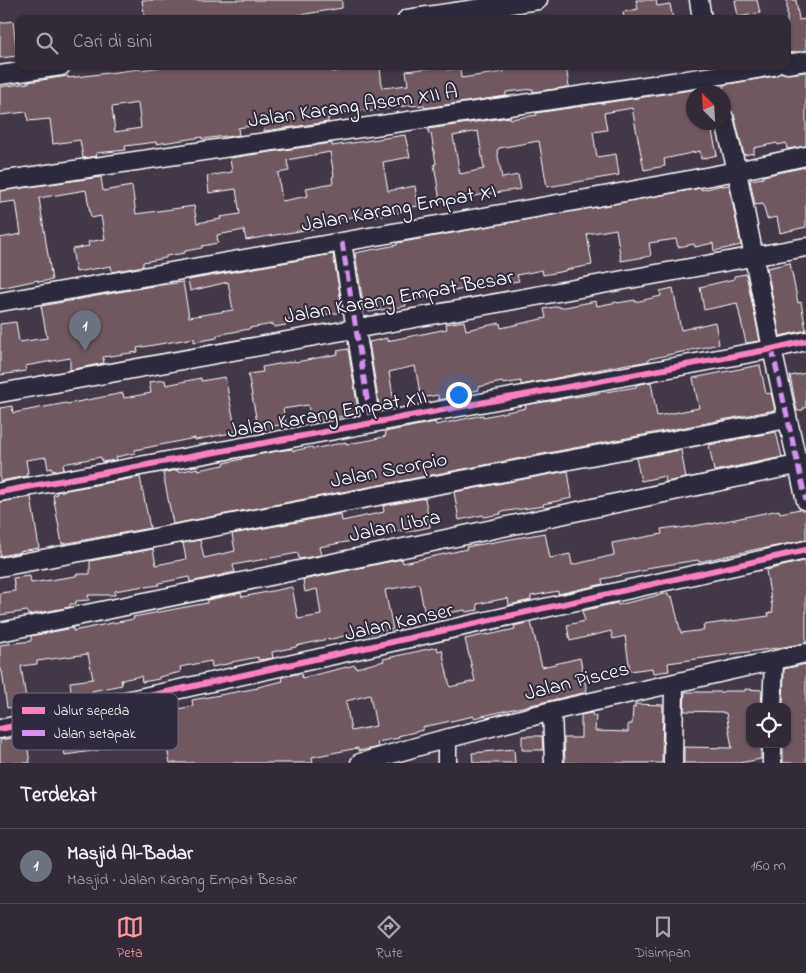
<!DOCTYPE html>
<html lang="id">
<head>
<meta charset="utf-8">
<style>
  body { margin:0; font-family:"Indie Flower",sans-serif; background:#3d3642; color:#f1f3f6 }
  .controls { position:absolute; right:15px; bottom:15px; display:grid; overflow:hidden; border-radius:10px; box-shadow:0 1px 4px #0004 }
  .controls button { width:45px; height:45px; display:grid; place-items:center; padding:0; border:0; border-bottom:1px solid #4d4651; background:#322a36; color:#f1f3f6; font:25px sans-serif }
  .compass { position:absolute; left:686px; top:85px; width:45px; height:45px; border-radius:50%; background:#322a36; box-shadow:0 1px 4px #0004; rotate:336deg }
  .you { position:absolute; left:458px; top:394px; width:18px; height:18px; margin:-12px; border:4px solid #fff; border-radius:50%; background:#1a73e8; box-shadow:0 0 0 8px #1a73e833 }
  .badge { display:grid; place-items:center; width:32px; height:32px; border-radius:50%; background:#ff9aa2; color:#fff; font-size:16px; font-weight:700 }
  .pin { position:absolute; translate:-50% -41px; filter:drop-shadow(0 1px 2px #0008) }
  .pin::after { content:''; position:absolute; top:26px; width:18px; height:15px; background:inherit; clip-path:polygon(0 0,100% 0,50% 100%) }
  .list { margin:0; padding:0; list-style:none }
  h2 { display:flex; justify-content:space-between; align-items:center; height:65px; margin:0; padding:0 20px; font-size:21px }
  h2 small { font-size:16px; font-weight:400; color:#a8a7ad }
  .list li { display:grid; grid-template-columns:32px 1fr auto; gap:15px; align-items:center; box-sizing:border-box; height:75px; padding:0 20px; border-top:1px solid #4d4651 }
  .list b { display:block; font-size:19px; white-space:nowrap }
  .list p { margin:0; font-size:16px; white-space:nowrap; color:#a8a7ad }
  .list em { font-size:16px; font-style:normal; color:#a8a7ad }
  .icon { flex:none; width:28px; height:28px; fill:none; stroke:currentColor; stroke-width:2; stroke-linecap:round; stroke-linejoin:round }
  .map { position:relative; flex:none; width:806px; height:763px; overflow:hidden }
  .search { position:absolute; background:#322a36; box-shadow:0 1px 4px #0004; left:15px; right:15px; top:15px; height:55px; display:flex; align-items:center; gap:12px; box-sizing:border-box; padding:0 18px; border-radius:10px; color:#a8a7ad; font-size:19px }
  .sheet { height:140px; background:#322a36 }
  nav { display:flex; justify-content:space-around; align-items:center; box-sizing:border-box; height:70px; border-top:1px solid #4d4651; background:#322a36; font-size:14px; color:#a8a7ad }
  nav a { display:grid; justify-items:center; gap:2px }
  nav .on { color:#ff9aa2 }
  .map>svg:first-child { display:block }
  .building { fill:#705860; stroke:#fff; fill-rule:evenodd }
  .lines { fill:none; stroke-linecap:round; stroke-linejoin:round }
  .minor-casing { stroke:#fff; stroke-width:21 }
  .minor { stroke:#2f2a3d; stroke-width:18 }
  .quiet { stroke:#d193ec; stroke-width:5; stroke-dasharray:10 5; stroke-linecap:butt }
  .cycleway-casing { stroke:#2f2a3d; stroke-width:9 }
  .cycleway { stroke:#ff80c0; stroke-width:6 }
  .labels { text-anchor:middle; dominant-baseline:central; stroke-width:4; stroke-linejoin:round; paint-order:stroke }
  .street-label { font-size:21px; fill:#fff; stroke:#2f2a3d }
  .key { fill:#2f2a3d; stroke:#6d6a77; stroke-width:1 }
  .key-label { font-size:14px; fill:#fff }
</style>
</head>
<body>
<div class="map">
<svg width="806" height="763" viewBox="0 0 806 763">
  <rect width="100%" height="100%" fill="#423848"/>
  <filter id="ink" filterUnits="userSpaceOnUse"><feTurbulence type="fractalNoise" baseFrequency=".02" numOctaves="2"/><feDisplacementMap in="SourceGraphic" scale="10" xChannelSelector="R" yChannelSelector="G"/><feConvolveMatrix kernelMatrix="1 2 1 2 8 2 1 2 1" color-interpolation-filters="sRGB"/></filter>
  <g filter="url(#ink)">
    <path class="building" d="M142,0H342V8L275,19H269L268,16L246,19H145Z
      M636,0H656L657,6L670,4L673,19H624L623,12L638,9Z
      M735,0H757L760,13L738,17Z
      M787,0H796L799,20L806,19V51L787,53Z
      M13,21L17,56L0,58V23Z
      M170,66H332V72L371,66H380L382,88L408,85L406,71L446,66L447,70L460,68L461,78L504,72L503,66H566L569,87L533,92V89L506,92V96L425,108L424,105L412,106V105L365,112V110L334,114V117L328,118V122L264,131L263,124L238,128L239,135L227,137L226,136L202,139V137L156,144V142L125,146L126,150L96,153L97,156L83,158L80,140L53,144L50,119L28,121L27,112L0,115V87L28,83V82L68,76V78L140,69V70ZM138,103L141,128L115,132L112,107Z
      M781,72L789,74L806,72V146L787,149L786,143L778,145L777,143L754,148V153L744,155L734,115L731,110L727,108H724V92H720L719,88L724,87L723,85L775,76Z
      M698,89V92H694V122H710L717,155L701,159L700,151L664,159L665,166L644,170L632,108L604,113L607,130L593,132L597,157L616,154L619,175L547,187L539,141L499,148V149L497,150L502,178L518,175L521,189L440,201L434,164H436L431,133L429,134L428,129L510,117V119L537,115L536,113ZM478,131L484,169L460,174L453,136Z
      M405,135L410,157L383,162L388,191L415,186L418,206L412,207L413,210L376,217L375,214L337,219V222L316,225L317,228L246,240L244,230L217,235L218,243L202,246V248L185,251V253L166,256V258L143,262V266L112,272L111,266L76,272L72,249L89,246L88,242L105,239L101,216L91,218L86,190L39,198L52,280L38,282V280L0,288V238L21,234L16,201L0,203V191L101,177L103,191L132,186L136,214L194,206L197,223L221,219L220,217L240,214L236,189L209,193L207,176L232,172L230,158L332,143V146ZM330,152L334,176L332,177L333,183L306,188L308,196L282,201L278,173L289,171L287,160Z
      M806,167V227L780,233L777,217L767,219L763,204L755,205L750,180L763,178V176Z
      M722,185V186L729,185L741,245L714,251L713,243L695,247L694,244L678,247L676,239L649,243L651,256L621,261L616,229L587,234L592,265L565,270V271L543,275L542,270L517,275L519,281L480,287L481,288L466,291L465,289L441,293L442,294L405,301L406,306L369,312L368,308L364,309L355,253L397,245V243L701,188L702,190Z
      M333,254L343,312L286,321V325L274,327L273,324L249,328V329L217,335V338L194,342V338L137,348L138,352L103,357L104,363L70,370V358L25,366L26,371L0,375V324L16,322L19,342L47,338L41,306L147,287L183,282L189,317L233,310L228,282L190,291L188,280Z
      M790,263L798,303L801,302L806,330L780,336L767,268Z
      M746,274L760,341L746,343L737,303L704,310L700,287L734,279V276Z
      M673,288L681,330L715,322L719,344L649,359V361L632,364V363L521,385V381L503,384L502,382L478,387L479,390L458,394V396L439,400L438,395L421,398L415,366L389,372L395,408L380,411L369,342L387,338V341L447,329L446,324L464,321L466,330L500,323L501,328L546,318L544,309L559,306L560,308L596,301L597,306L617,302V303L635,300V302L661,296L660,291Z
      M348,349L359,415L349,417V415L311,422L308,405L283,409L286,424L273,426L274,431L259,433L248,374L263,372L262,367L295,361L296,362L338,354L337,351Z
      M760,365L766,394L771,393L775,410L173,524L163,473L177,470L178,472L198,468V470L224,465V463L242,459L241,458L278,451L292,449L293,451L312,447L313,449L346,442V444L371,440L386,436L385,432L435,422L436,425L483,415V417L526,408L525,405L636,387V385L651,382L657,416L699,408L693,378Z
      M806,373V408H803V410L797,411L790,376Z
      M225,377L236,432L195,440V438L135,450V453L116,457L117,460L102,462L101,457L63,464L64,469L52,471V468L48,469L46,457L26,460L28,473H26L27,476L0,481V408L12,406L13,413L66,403L67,404L123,393L124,398L151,393L149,382L165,380L166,385L201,378V381Z
      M776,432L782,457L714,471L709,445Z
      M681,450L686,478L666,482L665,476L641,481L636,458Z
      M568,471L572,498L543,504L544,506L500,512L501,514L484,517L483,515L459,520L454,492Z
      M140,477L150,528L62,544L53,495L57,494L56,492Z
      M31,497L39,548L20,551L21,552L0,556V502Z
      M425,498L430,527L407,532L406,530L379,535V536L319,547L321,555L299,559L298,553L233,565L235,572L190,582L189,577L159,583V585L145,587L144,586L115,591V595H88L89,600L76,601V604H70V607L28,615L27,611L0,615V593L15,591L13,578L30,576L31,583L76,576V574H90V561L153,549L156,565L186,559L183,543L200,540L204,558L235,551L232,534L341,514L342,521L384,512L383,506Z
      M800,509L806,511V540L762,549V548L699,562L698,560L646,568L647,570L602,579L603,584L558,594V591L531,596V600L509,605L508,598L477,604L478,610L466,612L465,610L437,615L438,619L426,621L419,584L385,590L393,629L368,634V633L344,636L328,640V639L296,646V647L272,652L273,658L258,660V657L232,662V663L212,667L211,661L180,667L181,672L159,677V679L142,682L141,676L121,680L122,685L92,691L93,697L72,700L70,682L93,679L88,654L37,661V664L21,666L27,705L7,708L2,671H0V645L31,641V636L73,628V631L107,624L134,619L133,617L207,603V600L241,593L242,597L292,587L298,619L321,615L317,589L305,592L303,580L402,559L403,563L467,549L466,547L545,533L550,558L570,554L572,565L614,555L612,543L662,534L661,529L676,527V529L711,523V524L779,510L780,513Z
      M804,561L806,574V643L778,648L740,653L668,663L669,671L653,673L652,668L630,671L625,636L613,639L611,631L570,641L567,625L585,621L582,611L617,603L618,605L668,593L669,597L672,596L681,633L704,630L703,625L769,616L768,613L773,612L766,570Z
      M531,622L542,667L580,658L587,692L474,718V716L423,727V730L398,736L399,738L377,742L378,747L370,749L358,751V748L312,757L313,763H170L164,733L119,741L120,745L99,749V750L65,755L61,730L128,721L127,716L164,709V712L193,706L192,700L258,688V687L283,681L282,677L301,673L302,678L355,665L356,668L384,661L383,659L437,647L438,651L442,650L450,687L475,681L465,639L488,634V635L515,629L514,626ZM370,695L376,726L351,731L346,701Z
      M806,664V721H803L806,744V763H783V744H787V707H783L784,669Z
      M745,689L762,690L761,707H750V744H761V759L739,763H684V747L732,748L726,713H723V712L684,711L685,692H723L724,691H745Z
      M635,704L663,705L662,763H565L564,738H581V715L592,713L593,716H596L595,731L628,732V724H632L633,707L635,708Z
      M26,736L30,763H0V740Z
      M522,736H542L543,750H522Z
      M514,749L515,763H473L472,753Z"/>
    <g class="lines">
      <g class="minor-casing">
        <path id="minor" d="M699,0L702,19
          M407,19L538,0
          M787,64L806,61
          M0,75L61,66
          M724,118L737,171L772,349L806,501
          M0,181L714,76L773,66
          M342,242L371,423
          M0,302L609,195L737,171L806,156
          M0,393L806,247
          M0,492L772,349L806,341
          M0,567L787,419
          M0,632L323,565L806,463
          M772,707L774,661
          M552,711L554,763
          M0,729L806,550
          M360,763L430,743L552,711L806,653
          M447,763V739
          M673,763L674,683
          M772,763V744"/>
      </g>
      <use href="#minor" class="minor"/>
      <path class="quiet" d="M342,242L371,423
        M772,349L806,501"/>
      <g class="cycleway-casing">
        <path id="cycleway" d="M0,492L772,349L806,341
          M0,729L806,550"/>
      </g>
      <use href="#cycleway" class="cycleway"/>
    </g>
  </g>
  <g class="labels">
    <g class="street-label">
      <text transform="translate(353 107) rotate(-8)">Jalan Karang Asem XII A</text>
      <text transform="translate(399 209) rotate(-10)">Jalan Karang Empat XI</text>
      <text transform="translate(399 298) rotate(-10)">Jalan Karang Empat Besar</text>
      <text transform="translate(327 415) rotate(-10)">Jalan Karang Empat XII</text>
      <text transform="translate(389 471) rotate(-11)">Jalan Scorpio</text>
      <text transform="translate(395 527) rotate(-12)">Jalan Libra</text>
      <text transform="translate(399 623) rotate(-13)">Jalan Kanser</text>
      <text transform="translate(577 682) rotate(-14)">Jalan Pisces</text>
    </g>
  </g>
  <rect x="12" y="693" width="166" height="57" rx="8" class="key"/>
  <rect x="22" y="707" width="23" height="7" fill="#ff80c0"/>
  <rect x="22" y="730" width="23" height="6" fill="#d193ec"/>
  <g class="key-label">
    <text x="54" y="715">Jalur sepeda</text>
    <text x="54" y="738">Jalan setapak</text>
  </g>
</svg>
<div class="controls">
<button><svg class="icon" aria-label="locate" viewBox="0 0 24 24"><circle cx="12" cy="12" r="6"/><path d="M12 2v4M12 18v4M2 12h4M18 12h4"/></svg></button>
</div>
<svg class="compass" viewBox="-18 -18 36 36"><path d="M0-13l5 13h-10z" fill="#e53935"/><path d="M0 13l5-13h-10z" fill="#a8a7ad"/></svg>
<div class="you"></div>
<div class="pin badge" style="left:85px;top:351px;background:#6b7280">1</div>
<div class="search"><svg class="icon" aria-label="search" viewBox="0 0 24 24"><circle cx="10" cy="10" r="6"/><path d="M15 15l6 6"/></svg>Cari di sini</div>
</div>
<section class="sheet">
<h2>Terdekat<small></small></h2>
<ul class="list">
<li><span class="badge" style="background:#6b7280">1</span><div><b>Masjid Al-Badar</b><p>Masjid · Jalan Karang Empat Besar</p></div><em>160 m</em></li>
</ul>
</section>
<nav>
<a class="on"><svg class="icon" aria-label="map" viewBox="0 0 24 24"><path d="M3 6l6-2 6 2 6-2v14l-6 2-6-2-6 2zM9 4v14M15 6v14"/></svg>Peta</a>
<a><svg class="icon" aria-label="directions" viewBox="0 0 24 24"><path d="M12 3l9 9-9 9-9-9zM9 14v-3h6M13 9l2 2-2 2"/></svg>Rute</a>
<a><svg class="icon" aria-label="saved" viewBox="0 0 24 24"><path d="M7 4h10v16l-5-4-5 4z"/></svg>Disimpan</a>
</nav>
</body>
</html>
